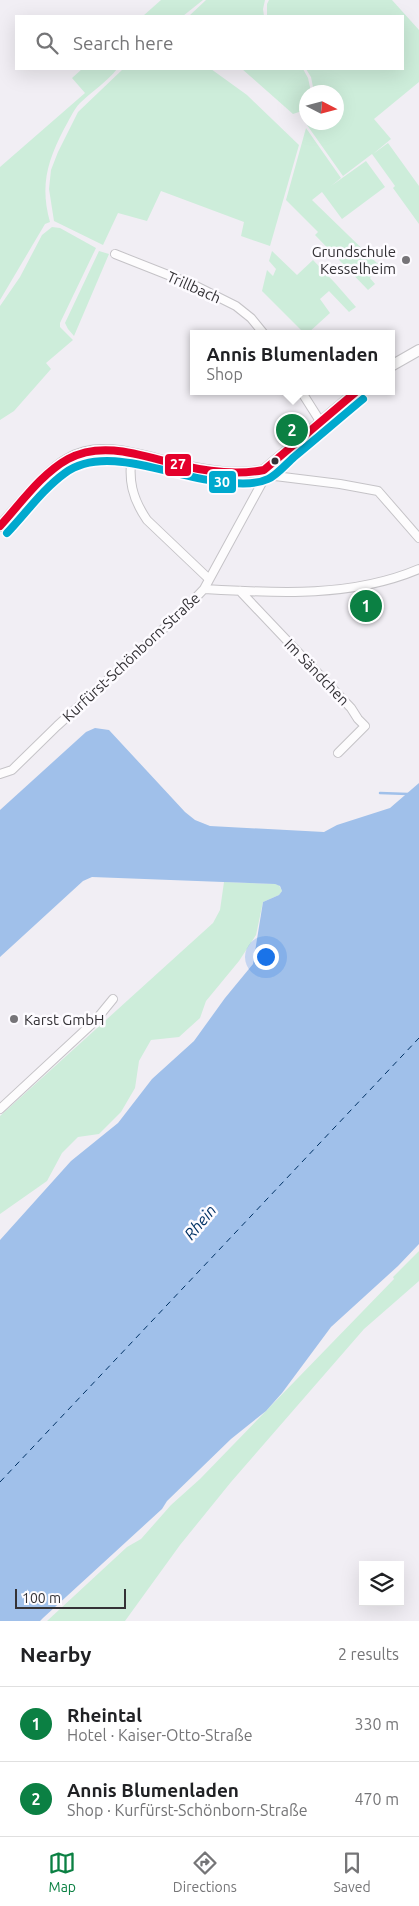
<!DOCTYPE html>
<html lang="en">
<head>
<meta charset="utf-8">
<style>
  body { margin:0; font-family:Ubuntu,sans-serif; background:#f6f6f6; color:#202124 }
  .controls { position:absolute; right:15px; bottom:15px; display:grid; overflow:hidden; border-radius:0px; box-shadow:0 5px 20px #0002 }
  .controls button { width:45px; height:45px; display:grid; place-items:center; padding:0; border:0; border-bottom:1px solid #e0e0e0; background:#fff; color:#202124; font:25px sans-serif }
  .compass { position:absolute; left:299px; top:85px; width:45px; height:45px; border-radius:50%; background:#fff; box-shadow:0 5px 20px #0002; rotate:96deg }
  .scale { position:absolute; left:15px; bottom:12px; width:111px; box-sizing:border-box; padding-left:5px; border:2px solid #343236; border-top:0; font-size:14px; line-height:18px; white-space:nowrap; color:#343236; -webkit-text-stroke:4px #fdfbff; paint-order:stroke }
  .you { position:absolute; left:265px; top:956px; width:18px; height:18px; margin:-12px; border:4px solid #fff; border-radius:50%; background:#1a73e8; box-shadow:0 0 0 8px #1a73e833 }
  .badge { display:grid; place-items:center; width:32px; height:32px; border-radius:50%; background:#0b8043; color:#fff; font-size:16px; font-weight:700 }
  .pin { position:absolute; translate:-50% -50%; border:2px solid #fff; box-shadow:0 1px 5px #0006 }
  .popup { position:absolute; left:190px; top:330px; width:205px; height:65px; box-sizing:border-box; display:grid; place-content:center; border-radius:0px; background:#fff; filter:drop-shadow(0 1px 4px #0005); font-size:16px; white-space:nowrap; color:#757577 }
  .popup b { font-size:19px; color:#202124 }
  .popup::after { content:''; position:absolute; left:50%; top:100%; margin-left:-10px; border:10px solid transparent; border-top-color:#fff }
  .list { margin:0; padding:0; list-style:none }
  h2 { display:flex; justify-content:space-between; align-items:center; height:65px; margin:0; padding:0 20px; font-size:21px }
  h2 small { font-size:16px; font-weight:400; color:#757577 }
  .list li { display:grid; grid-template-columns:32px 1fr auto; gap:15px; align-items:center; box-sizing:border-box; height:75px; padding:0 20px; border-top:1px solid #e0e0e0 }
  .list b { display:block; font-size:19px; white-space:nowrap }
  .list p { margin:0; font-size:16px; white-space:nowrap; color:#757577 }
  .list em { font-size:16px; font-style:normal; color:#757577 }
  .icon { flex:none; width:28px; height:28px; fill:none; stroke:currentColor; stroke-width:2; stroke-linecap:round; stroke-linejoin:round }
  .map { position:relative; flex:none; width:419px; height:1621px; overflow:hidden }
  .search { position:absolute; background:#fff; box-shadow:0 5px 20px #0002; left:15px; right:15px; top:15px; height:55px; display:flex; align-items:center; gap:12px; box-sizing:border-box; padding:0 18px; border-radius:0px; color:#757577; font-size:19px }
  .sheet { height:215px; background:#fff }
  nav { display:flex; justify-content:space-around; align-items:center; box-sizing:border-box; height:70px; border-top:1px solid #e0e0e0; background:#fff; font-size:14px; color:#757577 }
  nav a { display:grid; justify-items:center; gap:2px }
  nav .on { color:#0b8043 }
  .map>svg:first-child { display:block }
  .green { fill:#cdedda }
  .water { fill:#a0c0ea }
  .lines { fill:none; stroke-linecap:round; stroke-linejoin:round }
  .stream { stroke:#a0c0ea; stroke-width:2.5 }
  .ferry { stroke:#003265; stroke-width:1; stroke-dasharray:6 5; stroke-linecap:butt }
  .minor-casing { stroke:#c5c3c7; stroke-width:10 }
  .tertiary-casing { stroke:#c5c3c7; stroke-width:12 }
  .minor { stroke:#fdfcfd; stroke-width:8 }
  .tertiary { stroke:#fdfcfd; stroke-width:10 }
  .bus-1-casing { stroke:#fdfbff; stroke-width:11 }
  .bus-2-casing { stroke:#fdfbff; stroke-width:11 }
  .bus-1 { stroke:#e4002b; stroke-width:8 }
  .bus-2 { stroke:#00a9ce; stroke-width:8 }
  .poi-dot { fill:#767478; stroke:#fdfbff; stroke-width:2 }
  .bus-dot { fill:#343236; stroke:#fdfbff; stroke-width:2 }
  .labels { text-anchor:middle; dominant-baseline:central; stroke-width:5; stroke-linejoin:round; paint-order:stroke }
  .poi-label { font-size:15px; fill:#343236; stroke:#fdfbff; text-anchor:end }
  .street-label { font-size:15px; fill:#343236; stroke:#fdfbff }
  .water-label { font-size:16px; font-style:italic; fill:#003265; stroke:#fdfbff }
  .line-badge { stroke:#fdfbff; stroke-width:2 }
  .badge-label { font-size:14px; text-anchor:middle; font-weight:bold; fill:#fff }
</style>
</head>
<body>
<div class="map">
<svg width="419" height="1621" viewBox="0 0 419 1621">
  <rect width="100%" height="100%" fill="#f1eef4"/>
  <path class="green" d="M161,0H203L183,16H143Z
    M206,0H265L263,9L264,16H189Z
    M269,0H392L419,30V82L374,119L391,139L373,154L388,143L419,186V224L393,188L395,186L372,154L343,176L307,125L308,123L336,122V92H314L311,77L306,69H403V16H267V4Z
    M82,69H117C107,82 92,91 80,103C73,110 69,121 64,129C47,162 40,186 50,222L45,224L0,300V167L85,93L72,78Z
    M123,69H211L247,95L299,145L270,246L241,236L244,222L161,191L147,221L118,213L103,245L54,221L49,189L51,170L58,152L78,112Z
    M242,69H303L308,78L311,92H306V114L302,111L293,114Z
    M306,128L341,178L331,186L366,161L385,187L342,219L322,192L312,200L380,266L370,278L375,284L368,290L315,235L318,232L286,200Z
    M52,227L60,228L96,248L60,323V327L73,340L46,363L51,369L14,411L0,420V306L20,277L42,235Z
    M99,251L109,254L74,336L68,329L65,323Z
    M272,251L297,275L313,260L335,283L356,307L349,312L329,291L320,299L330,313L307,334H305L262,291L267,270L273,276L276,269L269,261Z
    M224,882L275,884L279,885L282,891L279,895L263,902L256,935L239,961L206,1001L200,1018L179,1037L151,1040L139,1061L135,1088L121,1112L99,1134L78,1137L62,1153L47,1181L0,1214V1116L213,923L220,910Z
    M419,1251V1281L364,1329L231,1482L180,1545L125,1621H47L127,1547L141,1539L171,1505L200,1479L394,1279L393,1277Z"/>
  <path class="water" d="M95,728L109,730L185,812L195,820L210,826L324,832L337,825L390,808L419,783V1244L398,1266L331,1327L282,1393L266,1411L231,1439L167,1501L162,1509L43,1618L40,1621H0V1240L71,1161L118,1123L152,1079L194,1041L225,998L253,964L263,902L279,895L282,891L280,886L275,884L92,877L83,881L0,957V810L86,732Z"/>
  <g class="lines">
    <path class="stream" d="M380,793L408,794"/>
    <path class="ferry" d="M0,1482L419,1038"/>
    <g class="minor-casing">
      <path id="minor" d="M115,254L196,286L236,306L251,318L264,334
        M301,391L320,421
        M132,454C128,480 132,498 147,520L209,579
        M264,470L275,476L340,484L378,491L419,538
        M204,589C275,593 351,598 419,569
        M240,591L351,708L358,719L365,726L338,753
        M0,774L12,770L57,726L183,611L204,589L264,479V470
        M0,1109L95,1021L113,999"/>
    </g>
    <g class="tertiary-casing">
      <path id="tertiary" d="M391,366L419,350
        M0,526C18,507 46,471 68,459C102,438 149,459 184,466C209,471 239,476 264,470L357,391"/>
    </g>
    <use href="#minor" class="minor"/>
    <use href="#tertiary" class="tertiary"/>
    <g class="bus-1-casing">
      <path id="bus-1" d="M0,526C21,503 41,474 68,459C105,439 147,458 184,466C210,472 237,475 264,470L357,391"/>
    </g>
    <g class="bus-2-casing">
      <path id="bus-2" d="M7,533C26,513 43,489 65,473C104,444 170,476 215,481C231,483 253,486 268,479C277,475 286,464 294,457C317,438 340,418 363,399"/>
    </g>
    <use href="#bus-1" class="bus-1"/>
    <use href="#bus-2" class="bus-2"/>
  </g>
  <g class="poi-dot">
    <circle cx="406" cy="260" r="5"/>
    <circle cx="14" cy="1019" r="5"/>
  </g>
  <circle class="bus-dot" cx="275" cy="461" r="4.5"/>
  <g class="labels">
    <g class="poi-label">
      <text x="396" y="251">Grundschule<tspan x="396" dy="17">Kesselheim</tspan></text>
      <text x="24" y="1019" text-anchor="start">Karst GmbH</text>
    </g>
    <g class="street-label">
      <text transform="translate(194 287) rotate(24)">Trillbach</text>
      <text transform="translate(131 657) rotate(-43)">Kurfürst-Schönborn-Straße</text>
      <text transform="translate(317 672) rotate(46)">Im Sändchen</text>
    </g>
    <g class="water-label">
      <text transform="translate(200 1222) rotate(-50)">Rhein</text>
    </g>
  </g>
  <g class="line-badge">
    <rect x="164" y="453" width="28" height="24" rx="5" fill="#e4002b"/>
    <rect x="208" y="470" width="29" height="24" rx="5" fill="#00a9ce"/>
  </g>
  <g class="badge-label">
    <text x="178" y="469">27</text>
    <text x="222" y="487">30</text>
  </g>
</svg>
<div class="controls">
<button><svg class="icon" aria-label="layers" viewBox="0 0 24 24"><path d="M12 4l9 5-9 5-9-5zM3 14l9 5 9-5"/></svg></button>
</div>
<svg class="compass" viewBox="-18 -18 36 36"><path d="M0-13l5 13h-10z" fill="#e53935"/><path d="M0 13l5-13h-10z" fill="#757577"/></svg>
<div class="scale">100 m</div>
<div class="you"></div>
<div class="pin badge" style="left:366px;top:606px">1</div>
<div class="pin badge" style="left:292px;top:430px">2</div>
<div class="popup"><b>Annis Blumenladen</b>Shop</div>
<div class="search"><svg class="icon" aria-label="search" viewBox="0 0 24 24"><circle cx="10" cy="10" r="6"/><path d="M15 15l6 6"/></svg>Search here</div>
</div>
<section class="sheet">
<h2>Nearby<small>2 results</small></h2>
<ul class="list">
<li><span class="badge">1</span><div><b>Rheintal</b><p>Hotel · Kaiser-Otto-Straße</p></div><em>330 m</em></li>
<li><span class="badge">2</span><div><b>Annis Blumenladen</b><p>Shop · Kurfürst-Schönborn-Straße</p></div><em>470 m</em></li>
</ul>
</section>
<nav>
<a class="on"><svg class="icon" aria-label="map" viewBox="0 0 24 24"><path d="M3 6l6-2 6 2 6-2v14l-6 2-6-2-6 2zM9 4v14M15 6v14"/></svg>Map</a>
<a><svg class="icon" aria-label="directions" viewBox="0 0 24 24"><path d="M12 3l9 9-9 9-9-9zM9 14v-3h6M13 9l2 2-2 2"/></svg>Directions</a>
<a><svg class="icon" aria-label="saved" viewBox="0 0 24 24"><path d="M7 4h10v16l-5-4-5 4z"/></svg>Saved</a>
</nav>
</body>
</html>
